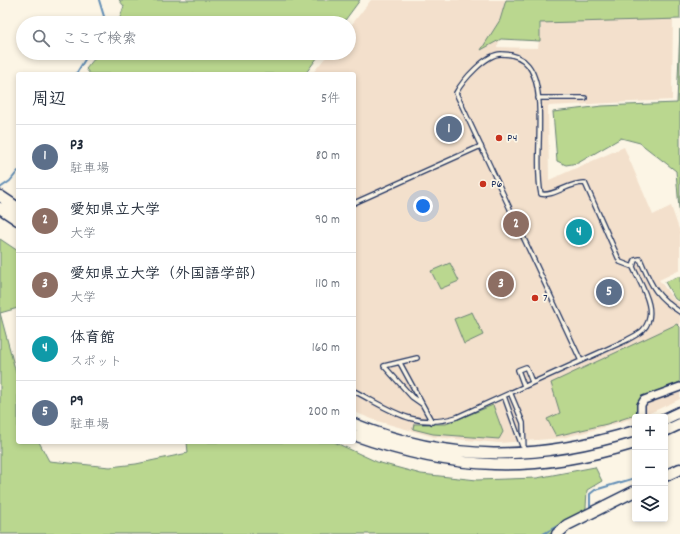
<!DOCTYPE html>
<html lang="ja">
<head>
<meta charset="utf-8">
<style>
  body { margin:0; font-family:Dekko,"Klee One",sans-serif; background:#f2f2f3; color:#1f2937 }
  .controls { position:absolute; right:12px; bottom:12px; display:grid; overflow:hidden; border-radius:4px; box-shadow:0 2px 6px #0003 }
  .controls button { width:36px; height:36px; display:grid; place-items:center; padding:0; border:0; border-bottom:1px solid #e0e1e3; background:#fff; color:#1f2937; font:20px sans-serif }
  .you { position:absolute; left:423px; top:206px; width:14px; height:14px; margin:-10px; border:3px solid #fff; border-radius:50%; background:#1a73e8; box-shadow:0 0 0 6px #1a73e833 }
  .badge { display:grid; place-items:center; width:26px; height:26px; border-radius:50%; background:#db2777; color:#fff; font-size:13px; font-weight:700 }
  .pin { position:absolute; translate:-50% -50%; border:2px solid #fff; box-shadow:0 1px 4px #0006 }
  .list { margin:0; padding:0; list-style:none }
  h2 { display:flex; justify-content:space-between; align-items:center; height:52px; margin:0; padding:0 16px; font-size:17px }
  h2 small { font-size:13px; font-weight:400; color:#747a83 }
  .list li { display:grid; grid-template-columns:26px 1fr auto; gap:12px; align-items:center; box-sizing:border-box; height:64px; padding:0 16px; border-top:1px solid #e0e1e3 }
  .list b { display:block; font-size:15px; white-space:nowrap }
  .list p { margin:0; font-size:13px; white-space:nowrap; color:#747a83 }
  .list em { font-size:13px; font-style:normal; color:#747a83 }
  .icon { flex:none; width:22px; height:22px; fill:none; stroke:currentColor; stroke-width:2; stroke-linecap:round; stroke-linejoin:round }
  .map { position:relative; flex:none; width:680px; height:534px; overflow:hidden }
  .search { position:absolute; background:#fff; box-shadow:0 2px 6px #0003; left:16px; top:16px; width:340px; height:44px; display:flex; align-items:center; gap:10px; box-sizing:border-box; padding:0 14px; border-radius:22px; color:#747a83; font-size:15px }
  .panel { position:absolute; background:#fff; box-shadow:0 2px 6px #0003; left:16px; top:72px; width:340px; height:372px; border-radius:4px }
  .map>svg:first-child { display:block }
  .built { fill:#f3e0cc }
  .green { fill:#bad78f; stroke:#6a8376 }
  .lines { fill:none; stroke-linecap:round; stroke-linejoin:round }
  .stream { stroke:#628eb6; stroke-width:2 }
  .lane-casing { stroke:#1b2f5e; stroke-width:6 }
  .street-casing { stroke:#1b2f5e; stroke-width:10 }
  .secondary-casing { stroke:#1b2f5e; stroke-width:13 }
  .lane { stroke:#fcf5e5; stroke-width:3.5 }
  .street { stroke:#fcf5e5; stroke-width:7 }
  .secondary { stroke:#fcf5e5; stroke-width:10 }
  .poi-dot { fill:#c8321e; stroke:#fcf5e5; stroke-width:1.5 }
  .labels { text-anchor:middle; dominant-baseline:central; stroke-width:3.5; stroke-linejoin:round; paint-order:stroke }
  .poi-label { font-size:12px; fill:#1b2f5e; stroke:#fcf5e5; text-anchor:start }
</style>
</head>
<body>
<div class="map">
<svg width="680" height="534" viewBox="0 0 680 534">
  <rect width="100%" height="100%" fill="#fcf5e5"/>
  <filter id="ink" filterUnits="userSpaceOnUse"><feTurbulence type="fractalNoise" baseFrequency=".025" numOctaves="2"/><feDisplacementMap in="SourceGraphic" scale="8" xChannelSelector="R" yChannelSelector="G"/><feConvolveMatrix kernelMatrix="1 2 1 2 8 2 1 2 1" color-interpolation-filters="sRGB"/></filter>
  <g filter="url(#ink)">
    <path class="built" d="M371,0H514L497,47L538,48L542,18L673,14L672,100L548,106L549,180L624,147L653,215L671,206L680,232V270L659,280L675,301L680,303V399L652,412L605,427L562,438L499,443L434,437L377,421L354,412V74H312L329,53H349V28Z"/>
    <path class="green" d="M119,0H360L343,23H118L124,6Z
      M506,0H680V19L540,23V41L501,39L481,50L500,20Z
      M680,29V221L676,171L640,143L621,138L578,163L566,165L557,161L553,112L602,106L677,103Z
      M99,53H321L305,74H90L86,69Z
      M0,239L18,251V308L0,313L18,380V442H39L49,461L110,467L136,464L188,453L187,442H334L377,462L421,474L477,480L537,478L595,467L602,481L587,490L586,508L559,531L552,534H0Z
      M450,263L459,281L440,289L431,271Z
      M680,276V301L675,299L665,282Z
      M472,312L483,335L464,344L454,319Z
      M677,324L680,327V382L645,396L638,414L607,424L556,436L547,419L560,413L551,383Z
      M493,405L503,432L499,439L433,434L413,429L414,424H446Z"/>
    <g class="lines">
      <path class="stream" d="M99,0L106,23
        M76,74L89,53
        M0,188L10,181L18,171
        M588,510L590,509V494L595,490L635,478
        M543,534L559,525"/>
      <g class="lane-casing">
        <path id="lane" d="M538,98H585
          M354,203L481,146
          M417,358L384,366L412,397L422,404
          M581,361L456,93C463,80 486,54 501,54C511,54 521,56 528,65C549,91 533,162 541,194C554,197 569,182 585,183L620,262L633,267
          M400,363L432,422
          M524,386L518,370L526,367L532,382
          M354,391C391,410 414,430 457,417L627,340C632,337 639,334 643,330C660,312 640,284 633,267L635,260L640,259C652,286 654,295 680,312
          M510,392L523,423L524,452
          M504,396L522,446"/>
      </g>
      <g class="street-casing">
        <path id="street" d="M641,413V405L644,400L680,387"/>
      </g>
      <g class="secondary-casing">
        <path id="secondary" d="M0,196L18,208
          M0,208L18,220
          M665,419L680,412
          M354,424C449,463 538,461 635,431
          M665,431L680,424
          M354,435C455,471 533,474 635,443
          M665,476L680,469
          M557,534L567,525L635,491"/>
      </g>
      <use href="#lane" class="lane"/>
      <use href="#street" class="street"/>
      <use href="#secondary" class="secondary"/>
    </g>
  </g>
  <g class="poi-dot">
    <circle cx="499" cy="138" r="4"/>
    <circle cx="483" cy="184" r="4"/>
    <circle cx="535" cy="298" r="4"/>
  </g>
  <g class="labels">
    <g class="poi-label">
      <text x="507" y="138">P4</text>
      <text x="491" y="184">P6</text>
      <text x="543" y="298">7</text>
    </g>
  </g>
</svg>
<div class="controls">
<button>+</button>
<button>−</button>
<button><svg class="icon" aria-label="layers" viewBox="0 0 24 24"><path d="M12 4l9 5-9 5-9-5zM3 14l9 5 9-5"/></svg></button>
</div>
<div class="you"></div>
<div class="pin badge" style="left:449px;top:129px;background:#5c6f8a">1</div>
<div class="pin badge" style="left:516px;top:224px;background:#8d6e63">2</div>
<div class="pin badge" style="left:501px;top:284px;background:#8d6e63">3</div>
<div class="pin badge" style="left:579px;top:232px;background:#0f9aa8">4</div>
<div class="pin badge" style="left:609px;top:292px;background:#5c6f8a">5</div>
<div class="search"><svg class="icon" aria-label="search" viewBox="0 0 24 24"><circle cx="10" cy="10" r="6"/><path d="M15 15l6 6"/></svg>ここで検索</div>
<section class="panel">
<h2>周辺<small>5件</small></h2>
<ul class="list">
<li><span class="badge" style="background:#5c6f8a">1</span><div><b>P3</b><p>駐車場</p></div><em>80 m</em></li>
<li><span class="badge" style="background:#8d6e63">2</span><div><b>愛知県立大学</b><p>大学</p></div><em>90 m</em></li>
<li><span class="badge" style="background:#8d6e63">3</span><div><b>愛知県立大学（外国語学部）</b><p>大学</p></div><em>110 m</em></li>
<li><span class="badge" style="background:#0f9aa8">4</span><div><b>体育館</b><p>スポット</p></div><em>160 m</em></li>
<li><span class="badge" style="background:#5c6f8a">5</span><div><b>P9</b><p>駐車場</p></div><em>200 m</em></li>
</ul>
</section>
</div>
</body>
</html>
